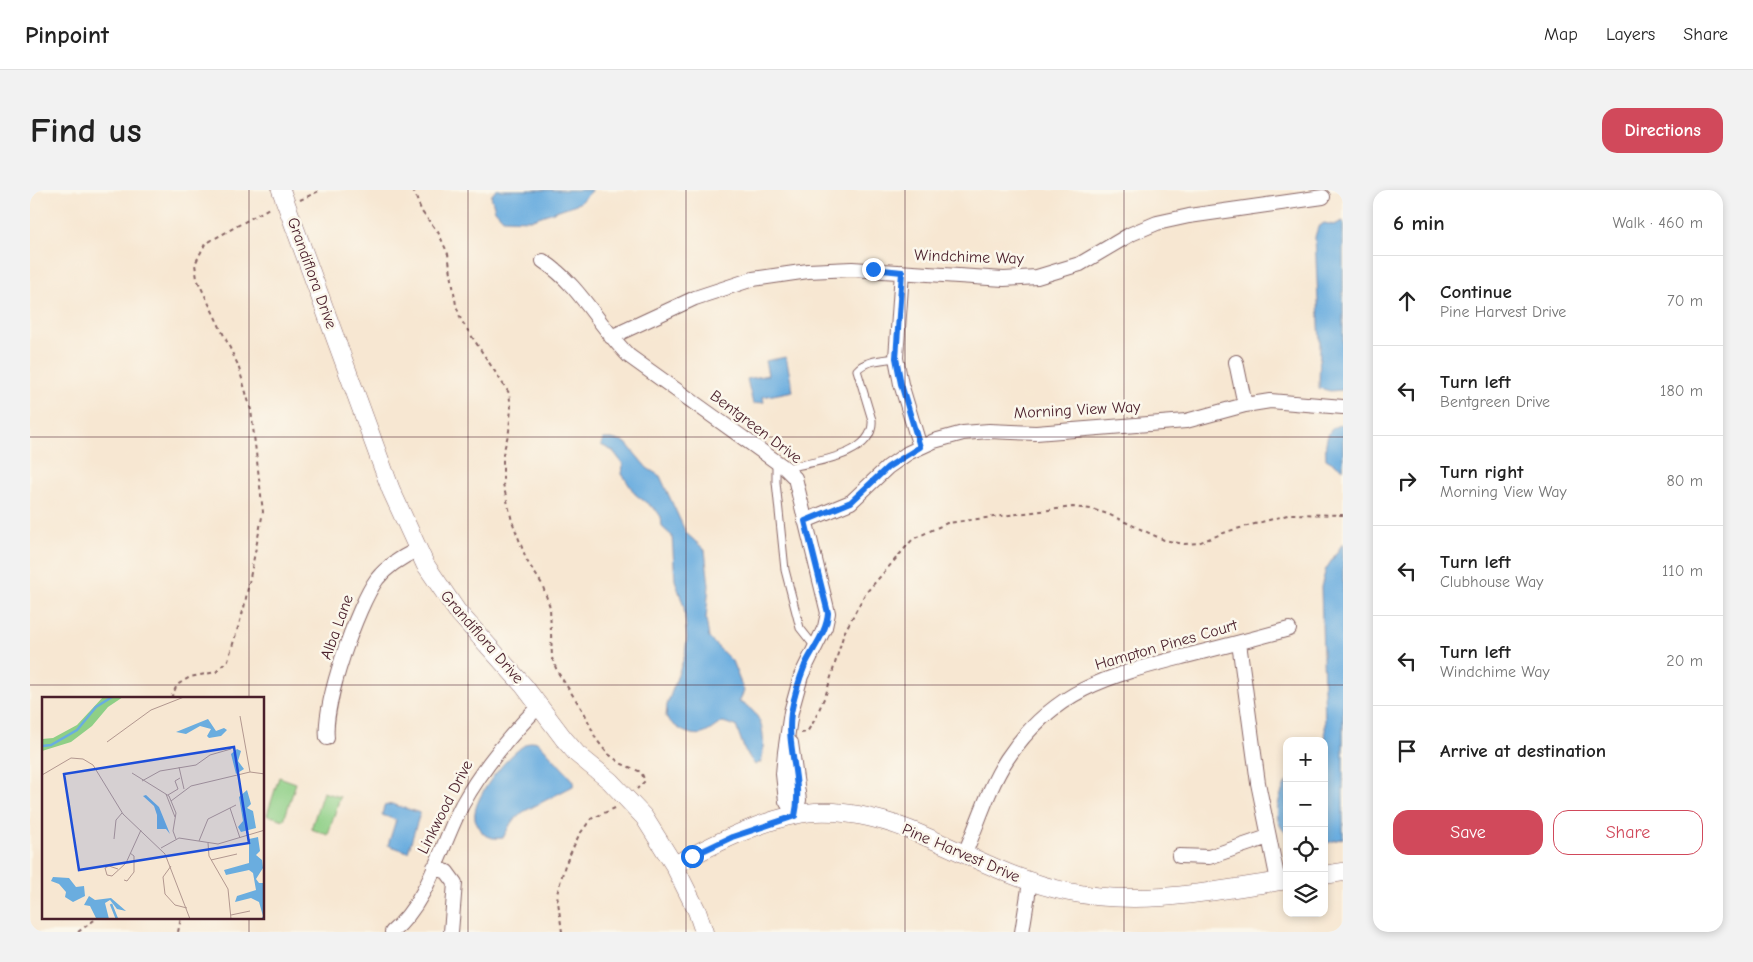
<!DOCTYPE html>
<html lang="en">
<head>
<meta charset="utf-8">
<style>
  body { margin:0; font-family:"Comic Neue",sans-serif; background:#f2f2f2; color:#222 }
  .controls { position:absolute; right:15px; bottom:15px; display:grid; overflow:hidden; border-radius:10px; box-shadow:0 2px 8px #0003 }
  .controls button { width:45px; height:45px; display:grid; place-items:center; padding:0; border:0; border-bottom:1px solid #e0e0e0; background:#fff; color:#222; font:25px sans-serif }
  .stop { position:absolute; width:15px; height:15px; margin:-11px; border:4px solid #1a73e8; border-radius:50%; background:#fff }
  .stop.end { background:#1a73e8; border-color:#fff; box-shadow:0 1px 5px #0008 }
  .list { margin:0; padding:0; list-style:none }
  h2 { display:flex; justify-content:space-between; align-items:center; height:65px; margin:0; padding:0 20px; font-size:21px }
  h2 small { font-size:16px; font-weight:400; color:#767676 }
  .list li { display:grid; grid-template-columns:32px 1fr auto; gap:15px; align-items:center; box-sizing:border-box; height:90px; padding:0 20px; border-top:1px solid #e0e0e0 }
  .list b { display:block; font-size:19px; white-space:nowrap }
  .list p { margin:0; font-size:16px; white-space:nowrap; color:#767676 }
  .list em { font-size:16px; font-style:normal; color:#767676 }
  .actions { display:flex; gap:10px; padding:15px 20px }
  .actions a { flex:1; padding:11px 0; border:1px solid #d1495b; border-radius:15px; text-align:center; font-size:18px; color:#d1495b }
  .actions .main { background:#d1495b; color:#fff }
  .icon { flex:none; width:28px; height:28px; fill:none; stroke:currentColor; stroke-width:2; stroke-linecap:round; stroke-linejoin:round }
  .map { position:relative; flex:none; width:1313px; height:742px; overflow:hidden; border-radius:15px }
  header { display:flex; align-items:center; gap:30px; box-sizing:border-box; height:70px; padding:0 25px; background:#fff; border-bottom:1px solid #e0e0e0 }
  header strong { font-size:24px }
  nav { display:flex; gap:28px; margin-inline-start:auto; font-size:18px }
  .intro { display:flex; align-items:center; justify-content:space-between; box-sizing:border-box; height:120px; padding:0 30px }
  h1 { margin:0; font-size:35px }
  .button { padding:12px 22px; border-radius:15px; background:#d1495b; color:#fff; font-size:18px; font-weight:700 }
  main { display:flex; gap:30px; padding:0 30px }
  aside { flex:1; background:#fff; border-radius:15px; box-shadow:0 2px 8px #0003 }
  .map>svg:first-child { display:block }
  .green { fill:#8ecf86; stroke:#6c7758 }
  .water { fill:#6aaddf; stroke:#5a6685 }
  .lines { fill:none; stroke-linecap:round; stroke-linejoin:round }
  .service-casing { stroke:#876565; stroke-width:9 }
  .minor-casing { stroke:#876565; stroke-width:16 }
  .tertiary-casing { stroke:#876565; stroke-width:19 }
  .path { stroke:#876565; stroke-width:2; stroke-dasharray:4 4; stroke-linecap:butt }
  .service { stroke:#fff; stroke-width:7 }
  .minor { stroke:#fff; stroke-width:14 }
  .tertiary { stroke:#fff; stroke-width:18 }
  .route { stroke:#1a73e8; stroke-width:6 }
  .grid { fill:none; stroke:#4a1f2b; stroke-width:1; stroke-opacity:0.55 }
  .labels { text-anchor:middle; dominant-baseline:central; stroke-width:5; stroke-linejoin:round; paint-order:stroke }
  .street-label { font-size:16px; fill:#4a1f2b; stroke:#fbf7ec }
  .inset-river { fill:none; stroke:#6aaddf; stroke-width:2.5 }
  .inset-road { fill:none; stroke:#b2978f; stroke-width:1 }
  .view { fill:#1d4ed8; fill-opacity:0.15; stroke:#1d4ed8; stroke-width:2.5 }
  .inset-edge { fill:none; stroke:#4a1f2b; stroke-width:2.5 }
</style>
</head>
<body>
<header>
<strong>Pinpoint</strong>
<nav><a>Map</a><a>Layers</a><a>Share</a></nav>
</header>
<div class="intro"><h1>Find us</h1><a class="button">Directions</a></div>
<main>
<div class="map">
<svg width="1313" height="742" viewBox="0 0 1313 742">
  <rect width="100%" height="100%" fill="#fbf7ec"/>
  <filter id="ink" filterUnits="userSpaceOnUse"><feTurbulence type="fractalNoise" baseFrequency=".02" numOctaves="2"/><feDisplacementMap in="SourceGraphic" scale="10" xChannelSelector="R" yChannelSelector="G"/><feConvolveMatrix kernelMatrix="1 2 1 2 8 2 1 2 1" color-interpolation-filters="sRGB"/></filter>
  <filter id="wash" filterUnits="userSpaceOnUse"><feTurbulence type="fractalNoise" baseFrequency=".0096" numOctaves="4" result="noise"/><feDisplacementMap in="SourceGraphic" scale="20" xChannelSelector="R" yChannelSelector="G"/><feGaussianBlur stdDeviation="1.12" result="paint"/><feColorMatrix in="noise" values="0 0 0 0 0 0 0 0 0 0 0 0 0 0 0 0 0 1.4 0 .05"/><feComposite in="paint" operator="in"/></filter>
  <g filter="url(#wash)">
    <rect width="100%" height="100%" fill="#f7e7d2"/>
    <path class="green" d="M249,587L266,593L254,630L237,625Z
      M293,602L310,607L298,645L281,639Z"/>
    <path class="water" d="M466,0H562V1L549,13L500,30L473,29L465,20L461,6Z
      M1313,31V200L1300,201L1289,198L1290,154L1285,47L1288,37L1294,33L1304,35Z
      M756,167L763,201L733,207L734,212L723,214L717,189L738,185L735,171Z
      M1313,234V279L1296,269C1295,254 1295,237 1313,234Z
      M573,249H582L596,253L617,278L630,286L656,343L675,360L679,395L676,429L679,448L702,471L714,501L709,512C735,522 736,549 731,572L725,575L715,561L706,536L693,532C686,535 682,540 675,543C661,549 644,537 636,527L637,515L655,465L657,448L654,417L645,390L642,346L632,337L631,327L627,321L605,304L592,284L593,274L583,261L571,255Z
      M1313,353V648L1294,654L1296,568L1291,397L1296,379Z
      M504,551L509,553L544,591L543,596L493,622L481,633L473,648C466,649 456,648 452,642C450,638 445,631 445,628C441,608 485,554 504,551Z
      M1257,591V644C1241,631 1248,607 1257,591Z
      M362,614L390,623L378,662L358,655L366,630L352,625L354,616Z"/>
  </g>
  <g filter="url(#ink)">
    <g class="lines">
      <g class="service-casing">
        <path id="service" d="M746,273V292L755,380L770,438L785,457
          M755,278C781,272 845,267 842,230L827,180C835,170 854,170 866,168"/>
      </g>
      <g class="minor-casing">
        <path id="minor" d="M513,71C550,95 568,135 599,166L755,278L765,288L798,423L795,437L771,486L761,522L755,562L753,584L756,611L765,626
          M872,82L866,168L871,194L890,257
          M581,147L665,108L723,89L778,81L822,79L974,89L1007,87L1050,74L1101,44L1127,33L1159,26L1293,7
          M1206,172L1215,215
          M775,331L821,312L858,277L878,263L904,251L933,243L959,241L1006,243L1156,231L1215,215L1240,211L1313,217
          M1209,453L1228,593L1248,691
          M297,548C293,514 327,416 347,389C358,375 372,367 387,360
          M761,553L769,610L765,626
          M934,665C948,634 958,598 977,569C1023,500 1078,486 1152,467C1188,458 1223,449 1259,439
          M1149,666L1179,667L1238,647
          M404,677L417,682L425,693L421,742
          M362,742C399,711 410,657 432,615C453,577 479,546 510,515
          M992,742L1000,692"/>
      </g>
      <g class="tertiary-casing">
        <path id="tertiary" d="M251,0L361,300L395,374L427,421L494,496L534,549L547,564L580,591L614,627L644,675L667,721L674,742
          M644,675C684,654 740,625 785,622C820,620 861,631 892,645C942,666 985,691 1039,702C1113,717 1184,701 1257,690
          M1294,685L1313,682"/>
      </g>
      <path class="path" d="M383,0L392,22L408,42L418,64L426,115L431,130L479,203L481,218L479,241L473,264V294L482,331L497,371L512,394L520,417L522,468L527,481L555,524L566,549L577,563L592,574L611,582L615,591L607,599
        M270,10L291,0
        M141,508L147,495L160,487L186,482L198,470L214,418L233,322L221,220L208,175L167,89L165,74L175,54L241,17
        M771,543L777,542L784,531L796,504L814,443L835,404L883,349L917,333L1043,317L1061,319L1078,324L1134,350L1154,354L1168,353L1199,341L1261,324L1313,325
        M48,742L67,728
        M148,742L151,728
        M532,742L527,704L535,675L549,645L561,629L585,618"/>
      <use href="#service" class="service"/>
      <use href="#minor" class="minor"/>
      <use href="#tertiary" class="tertiary"/>
    </g>
  </g>
  <g class="lines" filter="url(#ink)">
    <path class="route" d="M662,666L702,647L765,626C773,591 756,558 761,523C764,507 769,490 775,475C783,458 797,442 798,423L775,331L821,312L858,277L890,257L871,194L866,168L872,82L843,79"/>
  </g>
  <path class="grid" d="M219,0V508M438,0V742M656,0V742M875,0V742M1094,0V742M0,247H1313M0,495H1313M219,728V742"/>
  <g class="labels">
    <g class="street-label">
      <text transform="translate(939 67) rotate(2)">Windchime Way</text>
      <text transform="translate(282 83) rotate(70)">Grandiflora Drive</text>
      <text transform="translate(1047 220) rotate(-3)">Morning View Way</text>
      <text transform="translate(726 237) rotate(37)">Bentgreen Drive</text>
      <text transform="translate(307 437) rotate(-70)">Alba Lane</text>
      <text transform="translate(452 447) rotate(49)">Grandiflora Drive</text>
      <text transform="translate(1136 455) rotate(-16)">Hampton Pines Court</text>
      <text transform="translate(415 617) rotate(-63)">Linkwood Drive</text>
      <text transform="translate(931 663) rotate(23)">Pine Harvest Drive</text>
    </g>
  </g>
  <g transform="translate(12 507)">
    <rect width="222" height="222" fill="#f7e7d2"/>
    <path d="M61,0H81L66,10L50,29L29,45L0,54V42L11,41L35,28Z" fill="#8ecf86"/>
    <path d="M166,22L174,34L182,31L185,33L179,39L167,41L165,39L169,32L158,29L144,37L134,35ZM195,52L199,54L196,64L202,72L194,77L189,57ZM205,93L209,107L205,111L211,114L214,131L199,135L196,130L201,124L197,100ZM104,98L117,110L128,137L124,132H115V118L112,109L101,99ZM216,140L218,154L214,158L220,163L221,171L214,182L217,186H222V222H219L221,219L217,205L209,201L193,205L195,199L214,193L211,176L207,173L184,178L182,173L207,166V142ZM11,180L27,181L34,190L42,189L43,199L31,205L23,200L24,195L17,187L9,184ZM47,199L53,203L69,201L84,214L75,212L68,203L63,206L67,222L54,221L48,209L42,208Z" fill="#6aaddf"/>
    <path class="inset-river" d="M0,49L9,48L35,33L54,10L70,0M69,207L75,222"/>
    <path class="inset-road" d="M198,19L208,75M65,45L109,13L142,0M137,70L142,92M90,76L127,99L134,116L131,134L134,142M0,78L29,61L41,62L51,68L81,117L123,157L148,222M100,84L118,74L154,68L168,58L189,52M124,97L133,120M126,98L136,92L133,84L138,81M129,104L149,89L208,75L223,77M188,111L198,141M72,142L74,123L80,116M157,144L166,122L194,108M166,146L167,159L186,192L189,222M119,151L137,141L176,147L223,133M169,163L195,157M129,169L121,180L123,197L133,208L145,211M76,172L67,169L63,171L65,178L70,179L84,166L99,133M82,183L85,184L92,175V159L88,156M189,218L208,214"/>
    <path class="view" d="M192,50L207,146L37,173L22,77Z"/>
    <rect width="222" height="222" class="inset-edge"/>
  </g>
</svg>
<div class="controls">
<button>+</button>
<button>−</button>
<button><svg class="icon" aria-label="locate" viewBox="0 0 24 24"><circle cx="12" cy="12" r="6"/><path d="M12 2v4M12 18v4M2 12h4M18 12h4"/></svg></button>
<button><svg class="icon" aria-label="layers" viewBox="0 0 24 24"><path d="M12 4l9 5-9 5-9-5zM3 14l9 5 9-5"/></svg></button>
</div>
<div class="stop" style="left:662px;top:666px"></div>
<div class="stop end" style="left:843px;top:79px"></div>
</div>
<aside>
<h2>6 min<small>Walk · 460 m</small></h2>
<ul class="list">
<li><svg class="icon" aria-label="ahead" viewBox="0 0 24 24"><path d="M12 20V5M6 11l6-6 6 6"/></svg><div><b>Continue</b><p>Pine Harvest Drive</p></div><em>70 m</em></li>
<li><svg class="icon" aria-label="left" viewBox="0 0 24 24"><path d="M17 20v-9H6M10 6l-5 5 5 5"/></svg><div><b>Turn left</b><p>Bentgreen Drive</p></div><em>180 m</em></li>
<li><svg class="icon" aria-label="right" viewBox="0 0 24 24"><path d="M7 20v-9h11M14 6l5 5-5 5"/></svg><div><b>Turn right</b><p>Morning View Way</p></div><em>80 m</em></li>
<li><svg class="icon" aria-label="left" viewBox="0 0 24 24"><path d="M17 20v-9H6M10 6l-5 5 5 5"/></svg><div><b>Turn left</b><p>Clubhouse Way</p></div><em>110 m</em></li>
<li><svg class="icon" aria-label="left" viewBox="0 0 24 24"><path d="M17 20v-9H6M10 6l-5 5 5 5"/></svg><div><b>Turn left</b><p>Windchime Way</p></div><em>20 m</em></li>
<li><svg class="icon" aria-label="arrive" viewBox="0 0 24 24"><path d="M6 21V4h12l-3 4 3 4H6"/></svg><div><b>Arrive at destination</b></div></li>
</ul>
<div class="actions"><a class="main">Save</a><a>Share</a></div>
</aside>
</main>
</body>
</html>
